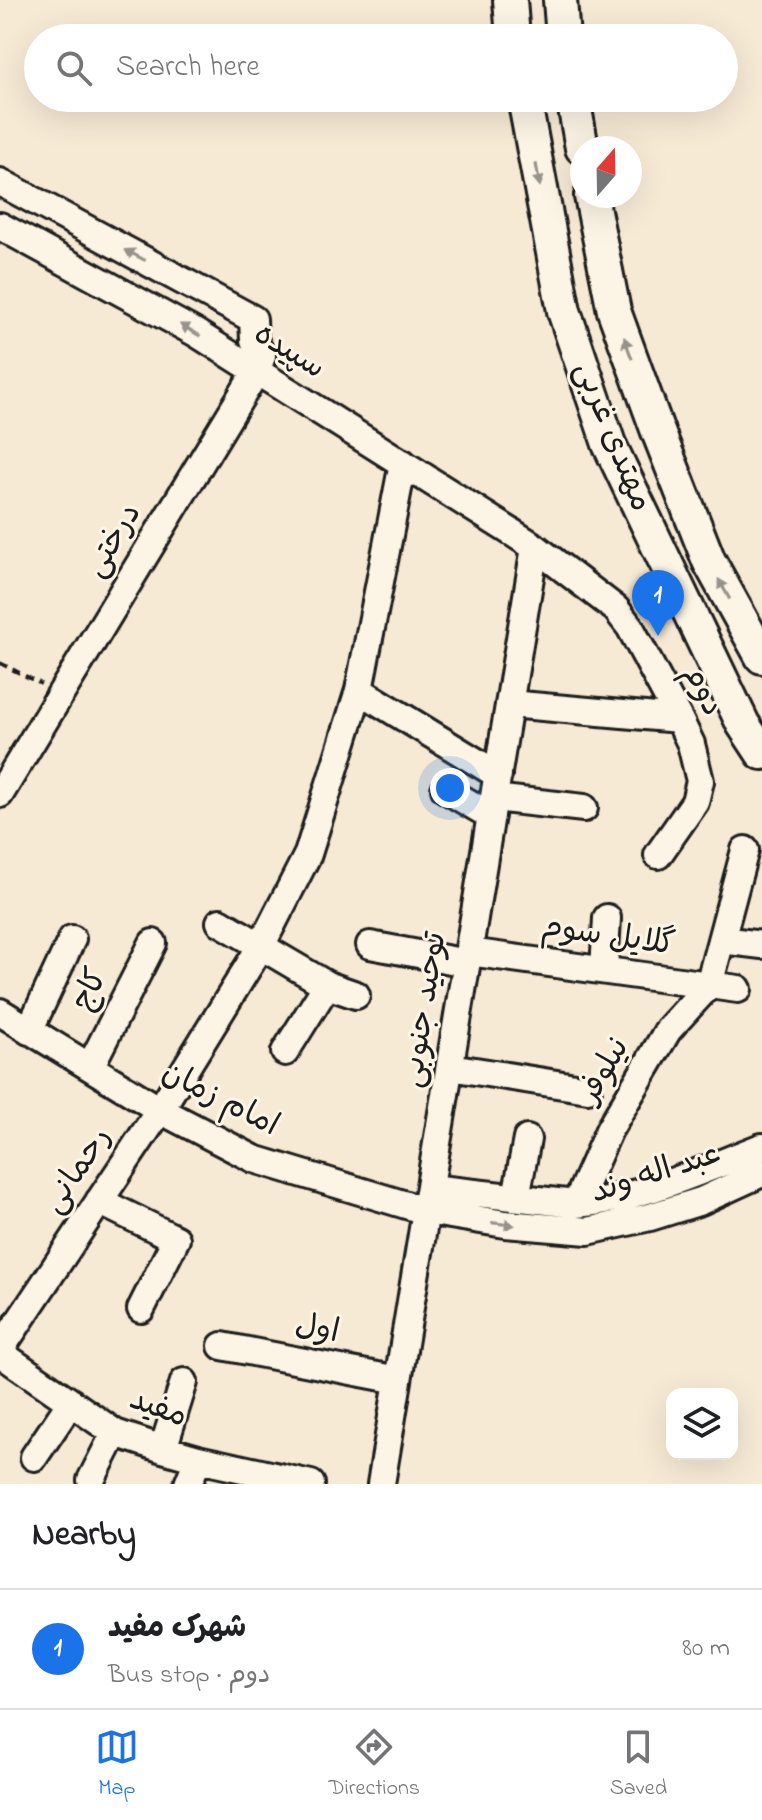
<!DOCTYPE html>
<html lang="en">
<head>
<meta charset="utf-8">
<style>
  body { margin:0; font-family:"Indie Flower","Playpen Sans Arabic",sans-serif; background:#f6f6f6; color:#202124 }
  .controls { position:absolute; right:24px; bottom:24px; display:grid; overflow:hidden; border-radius:16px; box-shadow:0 8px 32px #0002 }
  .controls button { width:72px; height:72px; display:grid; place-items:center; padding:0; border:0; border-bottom:2px solid #e0e0e0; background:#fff; color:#202124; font:40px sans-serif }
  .compass { position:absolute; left:570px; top:136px; width:72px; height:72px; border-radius:50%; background:#fff; box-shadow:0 8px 32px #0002; rotate:20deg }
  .you { position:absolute; left:450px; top:788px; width:28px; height:28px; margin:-20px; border:6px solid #fff; border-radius:50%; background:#1a73e8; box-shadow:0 0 0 12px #1a73e833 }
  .badge { display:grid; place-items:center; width:52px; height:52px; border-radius:50%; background:#1a73e8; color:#fff; font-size:26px; font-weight:700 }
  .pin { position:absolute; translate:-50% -66px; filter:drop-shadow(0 2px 4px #0008) }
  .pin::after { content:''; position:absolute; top:42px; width:28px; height:24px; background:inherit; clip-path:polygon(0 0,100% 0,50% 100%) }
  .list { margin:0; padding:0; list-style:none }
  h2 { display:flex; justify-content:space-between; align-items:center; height:104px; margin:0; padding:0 32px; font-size:34px }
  h2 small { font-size:26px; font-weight:400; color:#757577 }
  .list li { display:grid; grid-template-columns:52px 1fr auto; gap:24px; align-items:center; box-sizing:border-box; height:120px; padding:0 32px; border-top:2px solid #e0e0e0 }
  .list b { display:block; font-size:30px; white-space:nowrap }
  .list p { margin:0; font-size:26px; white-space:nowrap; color:#757577 }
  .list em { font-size:26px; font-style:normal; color:#757577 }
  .icon { flex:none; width:44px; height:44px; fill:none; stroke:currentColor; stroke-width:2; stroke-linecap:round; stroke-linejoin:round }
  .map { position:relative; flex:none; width:762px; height:1484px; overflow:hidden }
  .search { position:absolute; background:#fff; box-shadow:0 8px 32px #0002; left:24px; right:24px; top:24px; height:88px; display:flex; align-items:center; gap:20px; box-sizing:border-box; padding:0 28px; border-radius:44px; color:#757577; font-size:30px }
  .sheet { height:224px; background:#fff }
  nav { display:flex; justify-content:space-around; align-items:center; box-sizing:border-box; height:112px; border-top:2px solid #e0e0e0; background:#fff; font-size:22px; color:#757577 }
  nav a { display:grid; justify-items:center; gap:4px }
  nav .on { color:#1a73e8 }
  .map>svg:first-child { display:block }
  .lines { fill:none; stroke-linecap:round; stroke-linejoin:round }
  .minor-casing { stroke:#1c1c1c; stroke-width:32 }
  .major-casing { stroke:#1c1c1c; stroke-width:38 }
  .path { stroke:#1c1c1c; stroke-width:4; stroke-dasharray:8 6; stroke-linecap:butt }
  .minor { stroke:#fcf5e5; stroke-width:26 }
  .major { stroke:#fcf5e5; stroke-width:32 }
  .oneway { fill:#97938b }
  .labels { text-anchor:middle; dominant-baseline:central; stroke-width:6; stroke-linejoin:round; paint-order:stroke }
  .street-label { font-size:32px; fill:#1c1c1c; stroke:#fcf5e5 }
</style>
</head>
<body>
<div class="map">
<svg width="762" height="1484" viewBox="0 0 762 1484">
  <rect width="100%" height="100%" fill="#f7ead5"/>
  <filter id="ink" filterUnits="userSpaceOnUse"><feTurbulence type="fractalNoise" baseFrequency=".0125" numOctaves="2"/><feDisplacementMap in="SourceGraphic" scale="16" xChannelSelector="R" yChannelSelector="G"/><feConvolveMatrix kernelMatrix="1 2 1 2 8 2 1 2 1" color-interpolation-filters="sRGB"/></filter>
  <g filter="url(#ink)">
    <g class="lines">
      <g class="minor-casing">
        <path id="minor" d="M0,182L253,319L254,340L262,356L256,372L0,794
          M0,226L196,333L535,547L616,609L630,627L679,719L691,744L700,781L695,802L658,855
          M359,690L498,775
          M509,704L679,719
          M445,789L491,816
          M494,798L584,808
          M220,922L327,985L356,995
          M721,940L762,945
          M370,945L467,963
          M469,952L738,989
          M604,970L607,918
          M0,1012L160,1110L254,1159L426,1211L505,1224L588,1231L650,1217L701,1201L762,1173
          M29,1031L72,939
          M285,1052L327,985
          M90,1067L153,943
          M450,1067L588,1089
          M430,1188L576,1204C641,1199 702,1170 762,1147
          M516,1197L527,1139
          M99,1201L176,1239L141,1309
          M576,1204L609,1130L668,1030L709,985L745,850
          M222,1346L398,1380
          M0,1350L160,1110L261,946L308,854L359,690L403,463
          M0,1353L115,1433L163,1449L198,1459L311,1484
          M163,1449L184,1382
          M34,1457L71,1402
          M91,1480L115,1433
          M188,1484L198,1459
          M381,1484L535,547"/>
      </g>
      <g class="major-casing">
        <path id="major" d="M510,0L513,38
          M560,0L563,38
          M524,98L564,311L609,444L743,724L762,753
          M573,98L582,148
          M591,196L614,311L657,429L709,561L762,657"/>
      </g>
      <path class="path" d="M0,663L41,684"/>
      <use href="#minor" class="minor"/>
      <use href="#major" class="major"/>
    </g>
    <defs><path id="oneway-solid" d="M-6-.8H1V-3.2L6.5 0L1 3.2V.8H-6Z" transform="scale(2)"/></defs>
    <g class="oneway">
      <use href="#oneway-solid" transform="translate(538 175) rotate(80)"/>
      <use href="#oneway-solid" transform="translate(135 255) rotate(-152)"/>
      <use href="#oneway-solid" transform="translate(190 330) rotate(-150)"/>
      <use href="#oneway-solid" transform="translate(628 348) rotate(-110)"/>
      <use href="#oneway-solid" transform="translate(724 589) rotate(-119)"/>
      <use href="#oneway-solid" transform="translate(503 1224) rotate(7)"/>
    </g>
  </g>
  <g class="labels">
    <g class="street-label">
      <text transform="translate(289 352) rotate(32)">سپیده</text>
      <text transform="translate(612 437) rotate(68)">مهتدی غربی</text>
      <text transform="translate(114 541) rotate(-59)">درختی</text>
      <text transform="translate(702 691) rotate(63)">دوم</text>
      <text transform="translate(608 937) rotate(8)">گلایل سوم</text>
      <text transform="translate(91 990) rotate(-63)">کاج</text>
      <text transform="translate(425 1010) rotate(-81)">توحید جنوبی</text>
      <text transform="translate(605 1071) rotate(-60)">نیلوفر</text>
      <text transform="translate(220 1100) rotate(27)">امام زمان</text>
      <text transform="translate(78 1171) rotate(-56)">رحمانی</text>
      <text transform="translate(656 1174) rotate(-18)">عبد اله وند</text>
      <text transform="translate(317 1330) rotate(11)">اول</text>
      <text transform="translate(158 1409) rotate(20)">مفید</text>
    </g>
  </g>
</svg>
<div class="controls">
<button><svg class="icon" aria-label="layers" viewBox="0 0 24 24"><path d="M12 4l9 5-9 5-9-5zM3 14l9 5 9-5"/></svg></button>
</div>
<svg class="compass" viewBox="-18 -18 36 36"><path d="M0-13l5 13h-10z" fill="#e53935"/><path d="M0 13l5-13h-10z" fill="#757577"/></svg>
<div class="you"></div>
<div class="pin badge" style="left:658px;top:636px">1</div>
<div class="search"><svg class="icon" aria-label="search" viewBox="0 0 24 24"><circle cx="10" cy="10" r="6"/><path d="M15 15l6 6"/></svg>Search here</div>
</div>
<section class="sheet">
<h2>Nearby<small></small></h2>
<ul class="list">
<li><span class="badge">1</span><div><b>شهرک مفید</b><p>Bus stop · دوم</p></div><em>80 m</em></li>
</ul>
</section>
<nav>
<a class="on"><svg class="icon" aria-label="map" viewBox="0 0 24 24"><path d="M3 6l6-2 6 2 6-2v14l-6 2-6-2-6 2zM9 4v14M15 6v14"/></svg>Map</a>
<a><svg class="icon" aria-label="directions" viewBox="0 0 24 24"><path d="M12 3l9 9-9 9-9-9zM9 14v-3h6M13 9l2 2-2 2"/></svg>Directions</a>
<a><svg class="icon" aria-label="saved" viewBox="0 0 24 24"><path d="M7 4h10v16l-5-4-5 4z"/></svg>Saved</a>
</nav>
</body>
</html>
